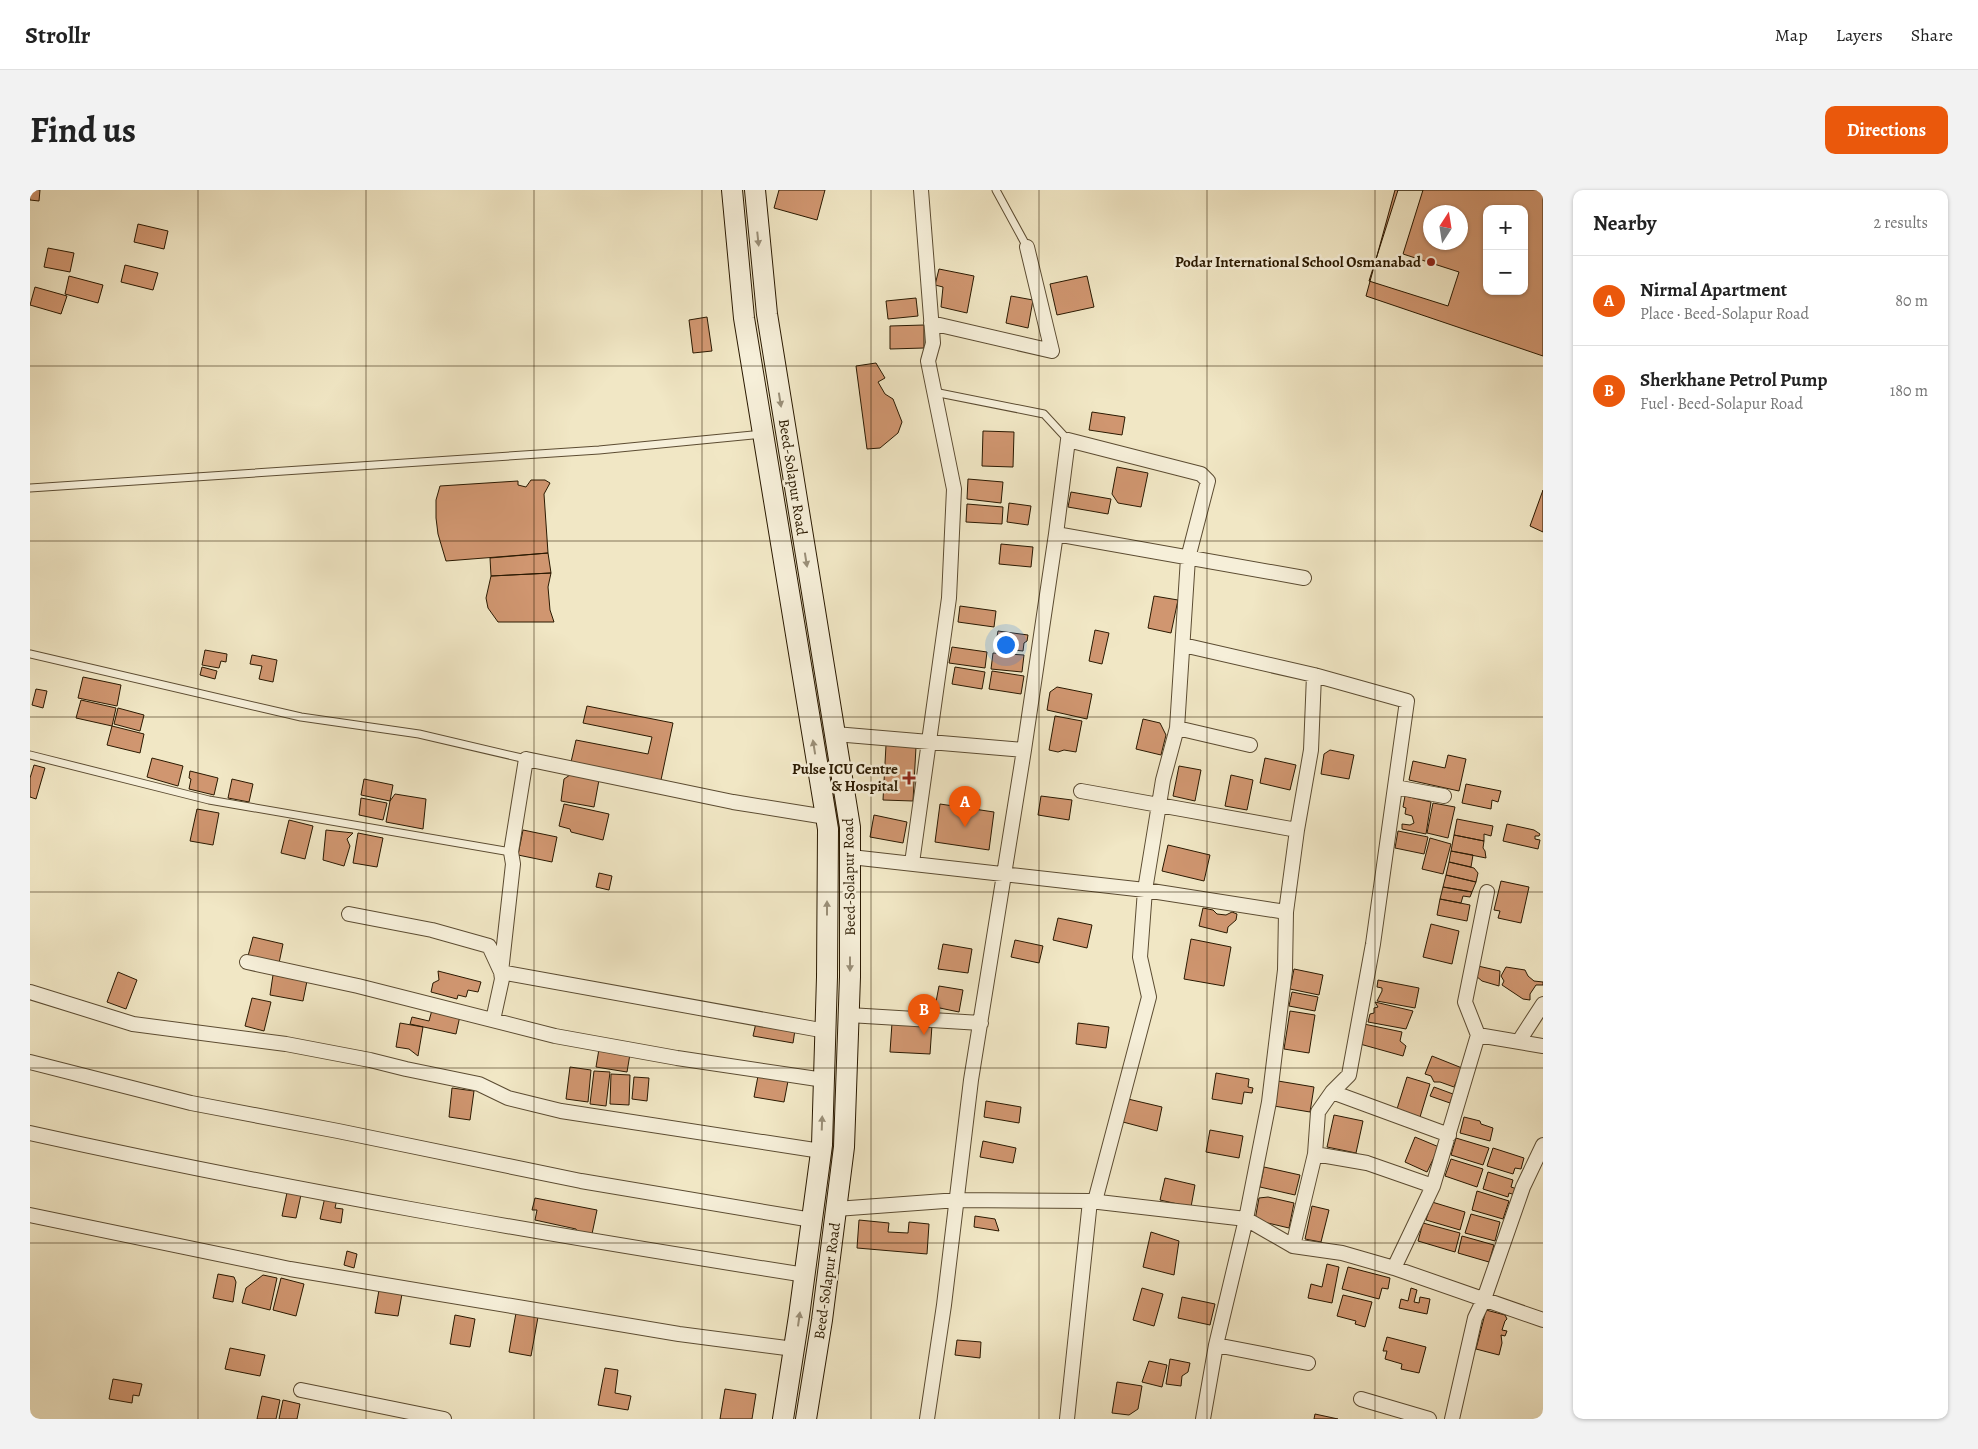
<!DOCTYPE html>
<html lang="en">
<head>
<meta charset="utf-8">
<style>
  body { margin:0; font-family:Alegreya,serif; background:#f2f2f2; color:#222 }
  .controls { position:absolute; right:15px; top:15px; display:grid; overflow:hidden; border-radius:10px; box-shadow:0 1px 4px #0004 }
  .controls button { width:45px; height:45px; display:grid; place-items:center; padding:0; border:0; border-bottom:1px solid #e0e0e0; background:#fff; color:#222; font:25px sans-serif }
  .compass { position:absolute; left:1393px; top:15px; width:45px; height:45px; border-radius:50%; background:#fff; box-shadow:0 1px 4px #0004; rotate:12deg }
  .you { position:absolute; left:975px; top:454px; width:18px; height:18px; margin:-12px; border:4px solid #fff; border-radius:50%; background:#1a73e8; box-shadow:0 0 0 8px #1a73e833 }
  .badge { display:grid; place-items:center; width:32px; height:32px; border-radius:50%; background:#ea580c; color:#fff; font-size:16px; font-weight:700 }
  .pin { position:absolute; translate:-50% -41px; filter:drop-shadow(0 1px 2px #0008) }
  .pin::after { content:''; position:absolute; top:26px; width:18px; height:15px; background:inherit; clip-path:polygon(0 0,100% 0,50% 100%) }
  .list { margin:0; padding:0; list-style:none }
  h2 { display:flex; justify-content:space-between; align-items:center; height:65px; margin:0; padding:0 20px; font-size:21px }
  h2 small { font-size:16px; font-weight:400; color:#767676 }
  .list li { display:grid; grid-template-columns:32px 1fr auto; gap:15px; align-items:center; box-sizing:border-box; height:90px; padding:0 20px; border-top:1px solid #e0e0e0 }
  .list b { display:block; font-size:19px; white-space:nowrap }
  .list p { margin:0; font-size:16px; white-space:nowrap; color:#767676 }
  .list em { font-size:16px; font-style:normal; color:#767676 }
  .map { position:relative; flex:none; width:1513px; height:1229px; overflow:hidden; border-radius:10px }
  header { display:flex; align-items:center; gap:30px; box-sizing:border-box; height:70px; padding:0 25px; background:#fff; border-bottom:1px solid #e0e0e0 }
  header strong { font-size:24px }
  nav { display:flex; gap:28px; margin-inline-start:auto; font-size:18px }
  .intro { display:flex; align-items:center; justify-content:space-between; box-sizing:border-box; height:120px; padding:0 30px }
  h1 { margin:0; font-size:35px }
  .button { padding:12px 22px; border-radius:10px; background:#ea580c; color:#fff; font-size:18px; font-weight:700 }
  main { display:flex; gap:30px; padding:0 30px }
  aside { flex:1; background:#fff; border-radius:10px; box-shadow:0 1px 4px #0004 }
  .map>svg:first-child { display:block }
  .building { fill:#d09670; stroke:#2a1901; fill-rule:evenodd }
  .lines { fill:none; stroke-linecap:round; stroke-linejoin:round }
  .service-casing { stroke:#5c4c32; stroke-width:9 }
  .minor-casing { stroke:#5c4c32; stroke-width:16 }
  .secondary-casing { stroke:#2a1901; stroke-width:22 }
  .service { stroke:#f6efd9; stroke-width:7 }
  .minor { stroke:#f6efd9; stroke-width:14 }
  .secondary { stroke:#f6efd9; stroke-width:20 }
  .oneway { fill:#9a8f78 }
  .grid { fill:none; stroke:#2a1901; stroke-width:1; stroke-opacity:0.55 }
  .poi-dot { fill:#8f2418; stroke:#f6efd9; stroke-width:2 }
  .labels { text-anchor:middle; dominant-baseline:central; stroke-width:5; stroke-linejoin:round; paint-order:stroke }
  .poi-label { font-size:15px; font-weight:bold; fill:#2a1901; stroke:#f6efd9; text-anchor:end }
  .street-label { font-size:15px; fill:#2a1901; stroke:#f6efd9 }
</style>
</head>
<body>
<header>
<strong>Strollr</strong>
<nav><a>Map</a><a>Layers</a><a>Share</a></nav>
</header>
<div class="intro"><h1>Find us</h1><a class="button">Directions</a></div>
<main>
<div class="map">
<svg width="1513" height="1229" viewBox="0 0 1513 1229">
  <rect width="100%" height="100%" fill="#f1e7c5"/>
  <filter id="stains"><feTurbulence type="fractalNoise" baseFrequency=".004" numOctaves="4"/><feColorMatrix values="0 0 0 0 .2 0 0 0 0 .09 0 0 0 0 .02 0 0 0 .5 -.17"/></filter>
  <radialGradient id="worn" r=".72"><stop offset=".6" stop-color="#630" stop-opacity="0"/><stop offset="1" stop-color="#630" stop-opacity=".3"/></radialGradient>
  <path class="building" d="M0,0H10L9,11L0,10Z
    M749,0H795L787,30L744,18Z
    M1365,0H1513V166L1336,106ZM1457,19H1494V101H1457ZM1400,22H1430V52H1400Z
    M1368,0H1393L1373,64L1429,82L1418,116L1339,91Z
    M108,34L138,41L134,59L104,52Z
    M18,58L44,63L40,82L14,77Z
    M95,75L128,83L123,100L91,92Z
    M909,79L944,86L937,123L911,117L913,97L905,95Z
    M39,86L73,95L68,113L35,104Z
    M1057,86L1064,117L1027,125L1020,94Z
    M5,97L37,106L31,124L0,115Z
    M981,106L1003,110L998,138L976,133Z
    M886,108L888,126L858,129L856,111Z
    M677,127L682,161L663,163L659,130Z
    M894,135V158L860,159V136Z
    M846,173L855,188L848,192L855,204L863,209L872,232L868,243L850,258L837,259L826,176Z
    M1062,222L1095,227L1092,245L1059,240Z
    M953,241L984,242L983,277L952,276Z
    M1087,277L1118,283L1111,317L1088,313L1082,304Z
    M938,289L973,292L971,313L937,309Z
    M501,290H515L520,293L514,304L518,363L416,371L408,344L406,328V310L410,296L488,291V295L496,297Z
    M1513,300V342L1500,336Z
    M1041,302L1081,309L1078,324L1038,317Z
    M979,313L1001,316L998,335L977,332Z
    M937,314L973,317L972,334L936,332Z
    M971,354L1003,357L1001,377L969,374Z
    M518,363L521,383L461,386L460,368Z
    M521,383L518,397L520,420L524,432H468L458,418L456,408L461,386Z
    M1124,406L1148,410L1141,443L1118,438Z
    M930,416L966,421L964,437L928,432Z
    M1065,440L1079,443L1072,474L1059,471Z
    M968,441L998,445L997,451L994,453L993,461L965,458Z
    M922,457L957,462L955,478L919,473Z
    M175,460L197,464L196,472L191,471L189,478L172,475Z
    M963,463L994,465L992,482L961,479Z
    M222,465L247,470L243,492L229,489L232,476L220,474Z
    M172,477L187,481L185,489L170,485Z
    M925,477L955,482L952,499L922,494Z
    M962,481L994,486L991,504L959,499Z
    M53,487L91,495L87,516L48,508Z
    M1027,497L1062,504L1057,529L1017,520L1020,502Z
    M6,499L17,501L13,518L2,515Z
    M51,510L86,518L82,536L46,528Z
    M557,516L643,533L631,590L541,572L546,550L618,564L622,547L553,533Z
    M88,518L114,525L110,541L84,534Z
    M1025,526L1052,531L1046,562L1034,560L1028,562L1019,560Z
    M1113,529L1130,533L1136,545L1131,565L1106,559Z
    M82,536L114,544L110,563L77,555Z
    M856,555L886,557L883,611L853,610Z
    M1300,560L1324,565L1319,589L1291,584L1294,564Z
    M1418,565L1436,569L1429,601L1379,590L1383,571L1415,578Z
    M122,568L153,576L148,596L117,587Z
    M1235,568L1266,575L1260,600L1230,593Z
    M4,575L15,578L6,609L0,607V588Z
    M1149,576L1171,580L1165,611L1143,606Z
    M160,581L188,588L184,605L159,599L161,589L159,588Z
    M540,585L569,590L564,617L531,611L534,589Z
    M1201,585L1223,590L1217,620L1195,616Z
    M202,589L223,594L219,612L198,608Z
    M334,589L363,595L360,611L331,605Z
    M1436,594L1471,601L1468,612L1462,610L1461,619L1432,613Z
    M365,604L396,609L393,639L356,632L360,611Z
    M1011,606L1042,610L1039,630L1008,625Z
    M1375,606L1401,612L1396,644L1372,639V634L1380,635L1384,633L1382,626L1375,624L1376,618L1373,617Z
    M331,608L357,613L353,630L329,625Z
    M1403,613L1425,617L1418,648L1397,643Z
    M534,614L579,624L573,650L541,642L540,639L529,636Z
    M910,614L964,622L959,660L905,652Z
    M167,619L189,623L183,655L160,651Z
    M844,625L877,632L873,653L840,647Z
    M1427,629L1463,636L1461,646L1454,644V651L1424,645Z
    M259,630L283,636L275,669L251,663Z
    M1477,634L1504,640L1510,644L1509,646H1505V649L1510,650L1508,659L1473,651Z
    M296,640L323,643L317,649L320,656L314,676L293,670Z
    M493,640L527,647L522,672L488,665Z
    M1368,641L1398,647L1394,664L1365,658Z
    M328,643L353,648L347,677L323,673Z
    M1424,645L1454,651L1453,658L1455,661L1456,668L1421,661Z
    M1400,648L1421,654L1413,684L1392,679Z
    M1138,655L1180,665L1174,691L1132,681Z
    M1421,661L1443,665L1441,677L1419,672Z
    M1419,672L1444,678L1448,683L1446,692L1416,685Z
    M569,683L582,686L579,700L566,697Z
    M1416,685L1446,692L1442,702L1413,697Z
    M1471,691L1499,697L1491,733L1468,728L1470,721L1464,720Z
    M1413,697L1442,702L1440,707L1433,706L1431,713L1410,709Z
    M1410,709L1440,715L1437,731L1407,725Z
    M1173,718L1183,720L1187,724L1196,725L1202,722L1207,724L1206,730L1198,737L1197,743L1169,736Z
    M1028,728L1062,735L1057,758L1023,750Z
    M1401,734L1429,741L1422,774L1393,767Z
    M223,747L253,754L249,773L218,766Z
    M1161,749L1201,757L1194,796L1154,789Z
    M985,750L1013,756L1009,773L981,767Z
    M913,754L942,759L938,783L908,779Z
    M1448,776L1470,781L1469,796L1452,791L1446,786Z
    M1476,777L1495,780L1498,786L1504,791L1513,792V795H1506L1500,804V810L1493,809L1472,795L1474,791L1471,786Z
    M1264,779L1293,785L1289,805L1260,799Z
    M408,781L451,792L448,802L438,800L436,807L428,805L427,809L401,802L403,793L409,790Z
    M88,782L107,790L96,819L77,812Z
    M243,785L277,791L273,811L240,805Z
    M1348,790L1389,798L1385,818L1347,811L1352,801V798L1347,797Z
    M909,796L933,800L929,822L905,817Z
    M1262,802L1288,807L1285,821L1259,816Z
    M222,808L241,812L234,841L215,836Z
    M1345,812L1383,821L1376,839L1338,832L1340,824L1344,823V818L1348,817Z
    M402,820L430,826L426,844L380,834L382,827L399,831Z
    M1260,821L1285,825L1279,863L1254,859Z
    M370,833L393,837L388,866L379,859L366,857Z
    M726,833L765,840L763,853L723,846Z
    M862,833L902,835L900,864L860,862Z
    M1048,833L1079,837L1076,858L1046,854Z
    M1334,834L1372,842L1370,851L1376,856L1373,866L1330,854Z
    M569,859L600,864L597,882L566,877Z
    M1402,866L1432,878L1424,897L1410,892H1404L1401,886L1395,884Z
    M540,877L561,880L558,912L536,909Z
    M564,881L580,882L576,916L560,914Z
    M1186,883L1219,889L1218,897L1223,898L1222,903L1214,902L1212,914L1182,909Z
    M581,884L600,885L599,915L580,914Z
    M728,886L758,891L754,912L724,907Z
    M604,887L619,888L617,911L602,909Z
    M1377,887L1400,894L1390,927L1367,919Z
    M1248,891L1284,897L1280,922L1244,916Z
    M1404,897L1423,904L1420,913L1400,906Z
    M422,898L444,901L440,930L419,927Z
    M1098,909L1132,917L1127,941L1093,932Z
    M956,911L991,917L989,933L954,927Z
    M1304,925L1333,931L1326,963L1297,957Z
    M1434,927L1450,931L1451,934L1463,938L1460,951L1430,943Z
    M1180,940L1213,946L1209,968L1176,962Z
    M1385,947L1409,957L1397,982L1375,972Z
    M1426,948L1459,958L1453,975L1421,965Z
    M953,951L986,958L983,973L950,967Z
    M1463,958L1494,968L1491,979L1485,978L1483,984L1457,976Z
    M1421,969L1453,979L1447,997L1415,986Z
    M1234,977L1270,985L1265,1005L1230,997Z
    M1458,982L1483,990L1481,997L1487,999L1485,1005L1479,1003L1478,1007L1453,999Z
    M1135,988L1165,995L1161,1017L1130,1010Z
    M258,998L272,1000L266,1028L252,1026Z
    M1447,1001L1479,1011L1473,1029L1442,1020Z
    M295,1007L307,1009L305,1018L313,1019L311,1033L290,1029Z
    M1238,1007L1264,1013L1259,1038L1225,1030L1229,1008Z
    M505,1008L567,1020L562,1044L547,1041L546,1039L505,1030L507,1020H502Z
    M1402,1012L1435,1022L1430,1040L1396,1030Z
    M1282,1016L1299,1020L1291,1052L1275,1049Z
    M1441,1024L1470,1032L1465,1051L1435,1043Z
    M945,1026L965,1029L969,1041L944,1037Z
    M829,1030L859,1033L858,1042L878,1043L879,1032L899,1034L897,1064L827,1058Z
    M1393,1033L1430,1043L1425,1062L1388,1051Z
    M1121,1042L1149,1051L1144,1085L1113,1077Z
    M1432,1046L1464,1055L1459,1072L1428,1063Z
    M317,1061L327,1064L324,1078L314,1075Z
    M1297,1074L1309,1077L1302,1113L1278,1108L1281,1094L1292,1097Z
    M1318,1077L1360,1088L1358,1099L1352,1098L1349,1109L1312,1099Z
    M188,1084L204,1087L206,1092L203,1112L183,1108Z
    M233,1085L247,1088L240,1120L212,1113L216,1098Z
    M251,1088L274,1094L266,1126L243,1120Z
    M1112,1098L1133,1104L1124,1136L1103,1130Z
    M1381,1098L1387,1100L1384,1112L1389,1113L1390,1107L1400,1109L1397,1124L1369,1118L1371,1109L1378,1111Z
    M349,1100L372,1104L368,1126L345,1123Z
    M1313,1105L1342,1112L1335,1137L1325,1134L1326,1131L1307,1126Z
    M1152,1107L1185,1114L1180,1135L1148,1128Z
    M1456,1120L1475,1125L1477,1129L1475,1131L1472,1140L1477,1141L1475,1146L1471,1145L1472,1153L1469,1165L1446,1159Z
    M486,1123L508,1127L501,1166L479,1162Z
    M425,1125L445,1129L440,1157L420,1154Z
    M1357,1147L1396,1157L1389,1183L1371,1179L1372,1174L1355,1169L1357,1161H1353Z
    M927,1150L951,1152L950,1168L925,1165Z
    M200,1158L235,1165L230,1186L195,1179Z
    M1140,1169L1160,1173L1158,1182L1152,1186L1151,1196L1136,1194Z
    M1119,1171L1137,1175L1132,1197L1112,1192Z
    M575,1178L588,1180L585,1203L601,1206L598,1220L568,1215Z
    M83,1189L112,1194L109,1206L103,1205L102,1213L79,1209Z
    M1087,1192L1112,1196L1108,1219L1099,1225L1082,1223Z
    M695,1199L726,1204L722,1229H690Z
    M232,1206L250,1210L246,1229H227Z
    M253,1210L270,1214L267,1229H249Z
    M1285,1224L1308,1229H1284Z"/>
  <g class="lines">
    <g class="service-casing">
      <path id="service" d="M966,0L997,57
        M904,202L1014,224L1038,250
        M0,298L569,260L733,244
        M0,464L271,527L389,544L496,569
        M0,565L179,610L481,662"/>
    </g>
    <g class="minor-casing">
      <path id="minor" d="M901,133L1022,161L997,57
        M1026,344L1274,388
        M1153,455L1284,485L1377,511L1343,754L1319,885L1302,902L1288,922L1285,964L1263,1056
        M1147,538L1220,555
        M805,544L994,560
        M1365,597L1414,606
        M1051,601L1267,640
        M821,667L1115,700L1256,722
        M882,673L919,408L924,299L898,171L903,153L891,0
        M319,724L402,740L459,756L471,782L483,674L481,662L496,569L703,612L796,627
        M217,772L328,796L525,846L647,868L794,890
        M0,802L103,834L256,854L340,870L376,879L449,894L478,908L531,921L791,961
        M819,825L951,833
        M463,830L472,789L471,782L796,841
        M1448,845L1513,856
        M1489,851L1513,814
        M0,872L161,913L308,941L551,991L782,1030
        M1302,902L1419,945
        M0,943C256,1000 515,1044 775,1085
        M1285,964L1337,973L1403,996
        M806,1019L928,1010L1060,1011L1216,1029L1263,1056L1312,1063L1364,1078L1513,1130
        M0,1025L260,1079L649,1144L764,1159
        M1364,1078L1403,996L1448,845L1435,812L1457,702
        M1186,1155L1278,1173
        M271,1200L414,1229
        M1331,1209L1399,1229
        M897,1229L914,1115L941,890L994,560L1026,344L1038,250L1171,284L1178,291L1158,368L1147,538L1133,590L1115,700L1110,767L1119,807L1065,1011
        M1037,1229L1060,1011
        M1173,1229L1186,1155L1216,1029L1239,912L1255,780L1256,722L1267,640L1281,560L1284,485
        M1422,1229L1445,1128L1454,1109L1493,997L1513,955"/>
    </g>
    <g class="secondary-casing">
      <path id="secondary" d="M702,0L714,128L798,639L797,787L792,955L769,1126L753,1229
        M725,0L737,124L820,637V787L814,957L792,1130L776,1229"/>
    </g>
    <use href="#service" class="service"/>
    <use href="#minor" class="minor"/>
    <use href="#secondary" class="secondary"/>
  </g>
  <defs><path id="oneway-solid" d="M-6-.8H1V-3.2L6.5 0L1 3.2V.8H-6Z" transform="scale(1.25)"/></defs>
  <g class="oneway">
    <use href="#oneway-solid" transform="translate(728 49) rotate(84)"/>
    <use href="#oneway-solid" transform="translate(750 210) rotate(81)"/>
    <use href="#oneway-solid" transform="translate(776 370) rotate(81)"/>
    <use href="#oneway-solid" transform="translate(784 557) rotate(-99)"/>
    <use href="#oneway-solid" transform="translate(797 718) rotate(-90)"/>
    <use href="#oneway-solid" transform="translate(820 774) rotate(90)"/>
    <use href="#oneway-solid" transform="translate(792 933) rotate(-88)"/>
    <use href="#oneway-solid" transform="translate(769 1129) rotate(-82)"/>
  </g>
  <path class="grid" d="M168,0V1229M336,0V1229M504,0V1229M672,0V1229M841,0V1229M1009,0V1229M1177,0V1229M1345,0V1229M0,176H1513M0,351H1513M0,527H1513M0,702H1513M0,878H1513M0,1053H1513"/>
  <g class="poi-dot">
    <circle cx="1401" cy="72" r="5"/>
    <path d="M876.5 580.5h5v5h5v5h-5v5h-5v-5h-5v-5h5z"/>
  </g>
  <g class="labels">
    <g class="poi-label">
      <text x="1391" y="72">Podar International School Osmanabad</text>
      <text x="868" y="579">Pulse ICU Centre<tspan x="868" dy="17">&amp; Hospital</tspan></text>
    </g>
    <g class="street-label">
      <text transform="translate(763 287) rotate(81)">Beed-Solapur Road</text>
      <text transform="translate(819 687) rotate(-91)">Beed-Solapur Road</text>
      <text transform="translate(797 1091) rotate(-82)">Beed-Solapur Road</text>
    </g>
  </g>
  <rect width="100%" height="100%" filter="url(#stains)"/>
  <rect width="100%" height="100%" fill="url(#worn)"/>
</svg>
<div class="controls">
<button>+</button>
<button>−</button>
</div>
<svg class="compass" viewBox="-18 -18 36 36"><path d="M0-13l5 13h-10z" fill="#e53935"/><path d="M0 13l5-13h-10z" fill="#767676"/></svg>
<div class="you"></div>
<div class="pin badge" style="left:935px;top:637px">A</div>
<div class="pin badge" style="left:894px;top:845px">B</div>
</div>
<aside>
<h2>Nearby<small>2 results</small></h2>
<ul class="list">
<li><span class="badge">A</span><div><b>Nirmal Apartment</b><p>Place · Beed-Solapur Road</p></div><em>80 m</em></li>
<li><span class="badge">B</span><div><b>Sherkhane Petrol Pump</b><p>Fuel · Beed-Solapur Road</p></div><em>180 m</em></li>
</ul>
</aside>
</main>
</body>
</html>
